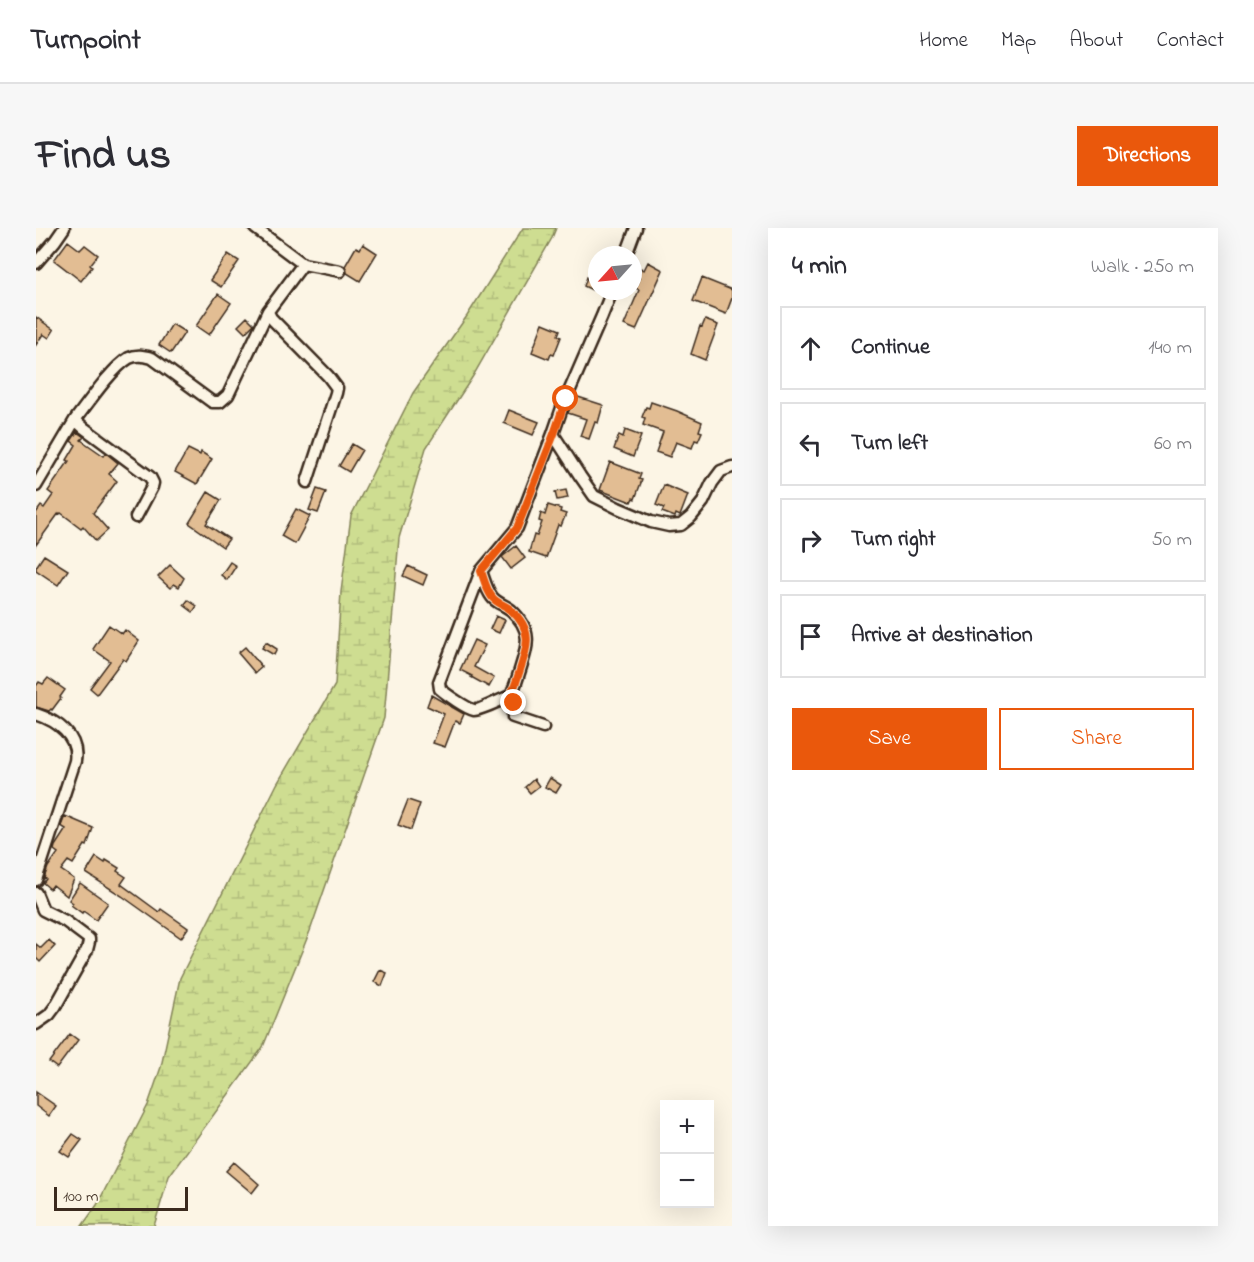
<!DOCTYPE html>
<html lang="en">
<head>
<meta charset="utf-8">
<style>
  body { margin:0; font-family:"Indie Flower",sans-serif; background:#f7f7f7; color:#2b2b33 }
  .controls { position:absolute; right:18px; bottom:18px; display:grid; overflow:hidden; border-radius:0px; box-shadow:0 6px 24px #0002 }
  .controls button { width:54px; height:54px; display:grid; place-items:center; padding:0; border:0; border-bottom:2px solid #e1e1e2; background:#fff; color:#2b2b33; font:30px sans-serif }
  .compass { position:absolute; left:552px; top:18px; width:54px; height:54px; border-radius:50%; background:#fff; box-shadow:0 6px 24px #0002; rotate:243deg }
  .scale { position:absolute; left:18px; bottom:15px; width:134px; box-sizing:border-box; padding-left:6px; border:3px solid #3b2a1e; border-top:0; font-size:16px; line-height:21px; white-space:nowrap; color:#3b2a1e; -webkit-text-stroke:4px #fcf5e5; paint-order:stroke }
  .stop { position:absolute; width:18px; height:18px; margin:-14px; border:4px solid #ea580c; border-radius:50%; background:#fff }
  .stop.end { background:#ea580c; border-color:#fff; box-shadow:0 2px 6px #0008 }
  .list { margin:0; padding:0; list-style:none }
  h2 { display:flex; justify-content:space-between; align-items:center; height:78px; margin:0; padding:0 24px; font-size:26px }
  h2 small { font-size:20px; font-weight:400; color:#7c7c81 }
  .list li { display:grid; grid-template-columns:39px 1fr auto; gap:18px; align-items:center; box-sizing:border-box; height:84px; margin:0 12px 12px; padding:0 12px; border:2px solid #e1e1e2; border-radius:0px }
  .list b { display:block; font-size:22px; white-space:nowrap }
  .list em { font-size:20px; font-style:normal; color:#7c7c81 }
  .actions { display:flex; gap:12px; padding:18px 24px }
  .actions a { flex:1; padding:14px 0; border:2px solid #ea580c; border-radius:0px; text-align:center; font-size:21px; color:#ea580c }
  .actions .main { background:#ea580c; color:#fff }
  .icon { flex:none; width:33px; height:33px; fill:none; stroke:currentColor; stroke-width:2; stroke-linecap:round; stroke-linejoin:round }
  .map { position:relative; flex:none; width:696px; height:998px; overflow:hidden; border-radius:0px }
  header { display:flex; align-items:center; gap:36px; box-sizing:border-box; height:84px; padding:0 30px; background:#fff; border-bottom:2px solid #e1e1e2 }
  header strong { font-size:28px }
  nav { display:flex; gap:33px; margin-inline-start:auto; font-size:21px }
  .intro { display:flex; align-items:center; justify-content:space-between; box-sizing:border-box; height:144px; padding:0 36px }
  h1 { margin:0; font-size:42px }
  .button { padding:15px 27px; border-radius:0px; background:#ea580c; color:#fff; font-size:21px; font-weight:700 }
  main { display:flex; gap:36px; padding:0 36px }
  aside { flex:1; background:#fff; border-radius:0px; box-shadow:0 6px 24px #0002 }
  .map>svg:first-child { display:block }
  .wetland { fill:url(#wetland-marsh); stroke:#848458; stroke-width:1.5 }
  .building { fill:#e2bd93; stroke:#3b2a1e; stroke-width:1.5 }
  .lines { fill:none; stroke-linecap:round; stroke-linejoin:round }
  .minor-casing { stroke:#3b2a1e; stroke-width:15 }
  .minor { stroke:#fcf5e5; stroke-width:10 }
  .route { stroke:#ea580c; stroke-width:8 }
</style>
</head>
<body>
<header>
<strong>Turnpoint</strong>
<nav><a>Home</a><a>Map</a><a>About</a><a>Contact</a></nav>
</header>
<div class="intro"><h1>Find us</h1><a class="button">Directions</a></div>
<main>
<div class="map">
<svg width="696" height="998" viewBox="0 0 696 998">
  <defs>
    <pattern id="wetland-marsh" width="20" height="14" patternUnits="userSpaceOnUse" patternTransform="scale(1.5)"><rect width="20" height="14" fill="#cedd91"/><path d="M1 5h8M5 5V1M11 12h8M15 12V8" fill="none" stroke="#b2be7d"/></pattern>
  </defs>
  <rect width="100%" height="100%" fill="#fcf5e5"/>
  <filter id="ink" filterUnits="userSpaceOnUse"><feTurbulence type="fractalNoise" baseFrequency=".0167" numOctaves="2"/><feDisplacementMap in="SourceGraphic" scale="12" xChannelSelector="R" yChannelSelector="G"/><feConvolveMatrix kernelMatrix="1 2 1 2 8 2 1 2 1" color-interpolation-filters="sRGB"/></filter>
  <g filter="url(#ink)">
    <path class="wetland" d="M487,0H520L516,10L437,148L390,220L363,310L348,490L274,703L227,819L133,948L118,998H46L61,977L112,877L125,839L144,750L241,556L299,457L305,364L315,288L377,165L431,88Z"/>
    <path class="building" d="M32,13L44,22L49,17L62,27L54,37L56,39L45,53L18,32Z
      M327,16L341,25L324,53L311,45L309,38L320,19L324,21Z
      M192,26L203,33L185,59L174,52Z
      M612,34L627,42L600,102L588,97L603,62L600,60L604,50L601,49L605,40L608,42Z
      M551,49L559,53L556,62L548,58Z
      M666,50L696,62V70L690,86L657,73Z
      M182,66L195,75L173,107L160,98Z
      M0,89L18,102L13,110L7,106L0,117Z
      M211,89L218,96L209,105L202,98Z
      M669,92L682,97L669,132L655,126L664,98L666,99Z
      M507,95L524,102L522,107L525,109L518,127L515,126L513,131L496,124Z
      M136,96L149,104L135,125L123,117Z
      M539,168L567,177L562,195L559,194L553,211L544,208L550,191L532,185Z
      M615,174L641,183L666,194L663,203L666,204L662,213L659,212L656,220L640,214L634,229L620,224L627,204L607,197L609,190L606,189L610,179L613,180Z
      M473,182L503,194L497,207L468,195Z
      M589,202L605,208L597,229L578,221L583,207L587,209Z
      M41,204L48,209L45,212L68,228L70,225L82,235L73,246L81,253L57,285L72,302L60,313L47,298L45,300L25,285L24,286L23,285L0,317V285L5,278L8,280L17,267L12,263L33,233L31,232L40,217L35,213Z
      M316,216L326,222L313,244L303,238Z
      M152,221L164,227L165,224L176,231L161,256L139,244Z
      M574,234L605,246L603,251L606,252L599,271L597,270L595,274L564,262Z
      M628,257L652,267L644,288L640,286L639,289L626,284L628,280L620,277Z
      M281,261L290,264L282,285L273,282Z
      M530,262L532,270L521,272L519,264Z
      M172,264L185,272L170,296L193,311L187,319L153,295Z
      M512,277L525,281L524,284L530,286L525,298L522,297L510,330L493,324L498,307L501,308L506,294L503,293L505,285L509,287Z
      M260,281L274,288L259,316L245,308Z
      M480,318L489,330L475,341L466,329Z
      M8,327L32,342L22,357L0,342V339Z
      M194,334L200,338L191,352L185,347Z
      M134,337L148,350L143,359L138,356L134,360L122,349Z
      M372,338L391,347L387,357L367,348Z
      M152,372L161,378L157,384L148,377Z
      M460,388L469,392L463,405L454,401Z
      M73,397L86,406L89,402L103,413L90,433L87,431L61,466L54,460L74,433L57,421Z
      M438,412L449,417L438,439L458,450L453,459L435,449L436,448L424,442Z
      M230,414L241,421L238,427L226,420Z
      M209,419L226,439L219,445L202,425Z
      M12,450L29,462L24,469L25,470L16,482L15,481L13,483L0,479V458L3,454L7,456Z
      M395,467L428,486L424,495L419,493L409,519L397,515L408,486L391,478Z
      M514,550L525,557L520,565L509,559Z
      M498,551L503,558L494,565L489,559Z
      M372,572L384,576L375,602L362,597Z
      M29,588L57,600L51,618L49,617L37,636L32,633L25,642L38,651L31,668L17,657L14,661L7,655L10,651L8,650L12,639L22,625L18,622L19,618L30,601L25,598Z
      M60,629L69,635L70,632L83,640L81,643L90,649L85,656L123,684L125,681L152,700L145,710L86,668L50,645Z
      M44,655L72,675L60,692L47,683L46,685L35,677L37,675L33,672Z
      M13,712L19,718L4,734L0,730V716L5,720Z
      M344,742L351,745L346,758L338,754Z
      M34,806L42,812L21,840L13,834Z
      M0,864L20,878L13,888L0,878Z
      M37,906L46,912L33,929L24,923Z
      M198,934L223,956L216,965L190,943Z"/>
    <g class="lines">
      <g class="minor-casing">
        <path id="minor" d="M219,0L267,36L304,43
          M590,27L600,0
          M0,35L19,13L28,0
          M267,36L232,83L233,86L235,90L292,148L301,160L300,165L271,254
          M517,206L544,248L558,268L582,280L615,294L633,298L645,297L655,289L667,274L676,255L685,243L696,239
          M0,258L39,192
          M100,289L116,259L117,255L114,249L48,200L39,192C52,175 76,140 93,130C101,126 108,128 116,130L176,174H184L192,167L232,83
          M445,343C448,351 450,361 456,369C460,375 469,377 475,382C497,402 492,417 484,442C481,451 479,460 474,468L478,475L477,489L507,499
          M474,468C467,471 442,483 438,482C431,481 410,466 404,461L403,454L445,343L481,300L517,206L526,180L566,88L576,63
          M0,486C21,493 43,508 39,533L0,652
          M0,665L7,682L29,693L53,711V714L51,722L19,779L13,787L0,796"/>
      </g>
      <use href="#minor" class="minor"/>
    </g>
  </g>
  <g class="lines" filter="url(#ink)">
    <path class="route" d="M478,475L474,468C479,459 481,451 484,442C492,417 497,402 475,382C469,377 460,375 456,369C450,361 448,351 445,343L481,300L518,206L530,171"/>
  </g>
</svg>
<div class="controls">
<button>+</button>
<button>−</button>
</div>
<svg class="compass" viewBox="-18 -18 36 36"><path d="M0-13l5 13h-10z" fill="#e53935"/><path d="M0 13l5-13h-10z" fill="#7c7c81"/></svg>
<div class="scale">100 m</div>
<div class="stop" style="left:530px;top:171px"></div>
<div class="stop end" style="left:478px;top:475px"></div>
</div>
<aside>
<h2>4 min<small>Walk · 250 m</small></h2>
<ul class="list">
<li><svg class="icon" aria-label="ahead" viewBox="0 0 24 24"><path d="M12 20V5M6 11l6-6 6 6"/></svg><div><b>Continue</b></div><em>140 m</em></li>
<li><svg class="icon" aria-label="left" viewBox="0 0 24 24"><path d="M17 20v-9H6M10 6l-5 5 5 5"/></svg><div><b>Turn left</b></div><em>60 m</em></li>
<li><svg class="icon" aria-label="right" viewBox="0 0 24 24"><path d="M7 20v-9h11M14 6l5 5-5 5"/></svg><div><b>Turn right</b></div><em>50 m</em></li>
<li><svg class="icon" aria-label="arrive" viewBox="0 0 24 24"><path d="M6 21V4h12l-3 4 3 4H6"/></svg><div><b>Arrive at destination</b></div></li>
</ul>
<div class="actions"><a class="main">Save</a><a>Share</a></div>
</aside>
</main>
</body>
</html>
